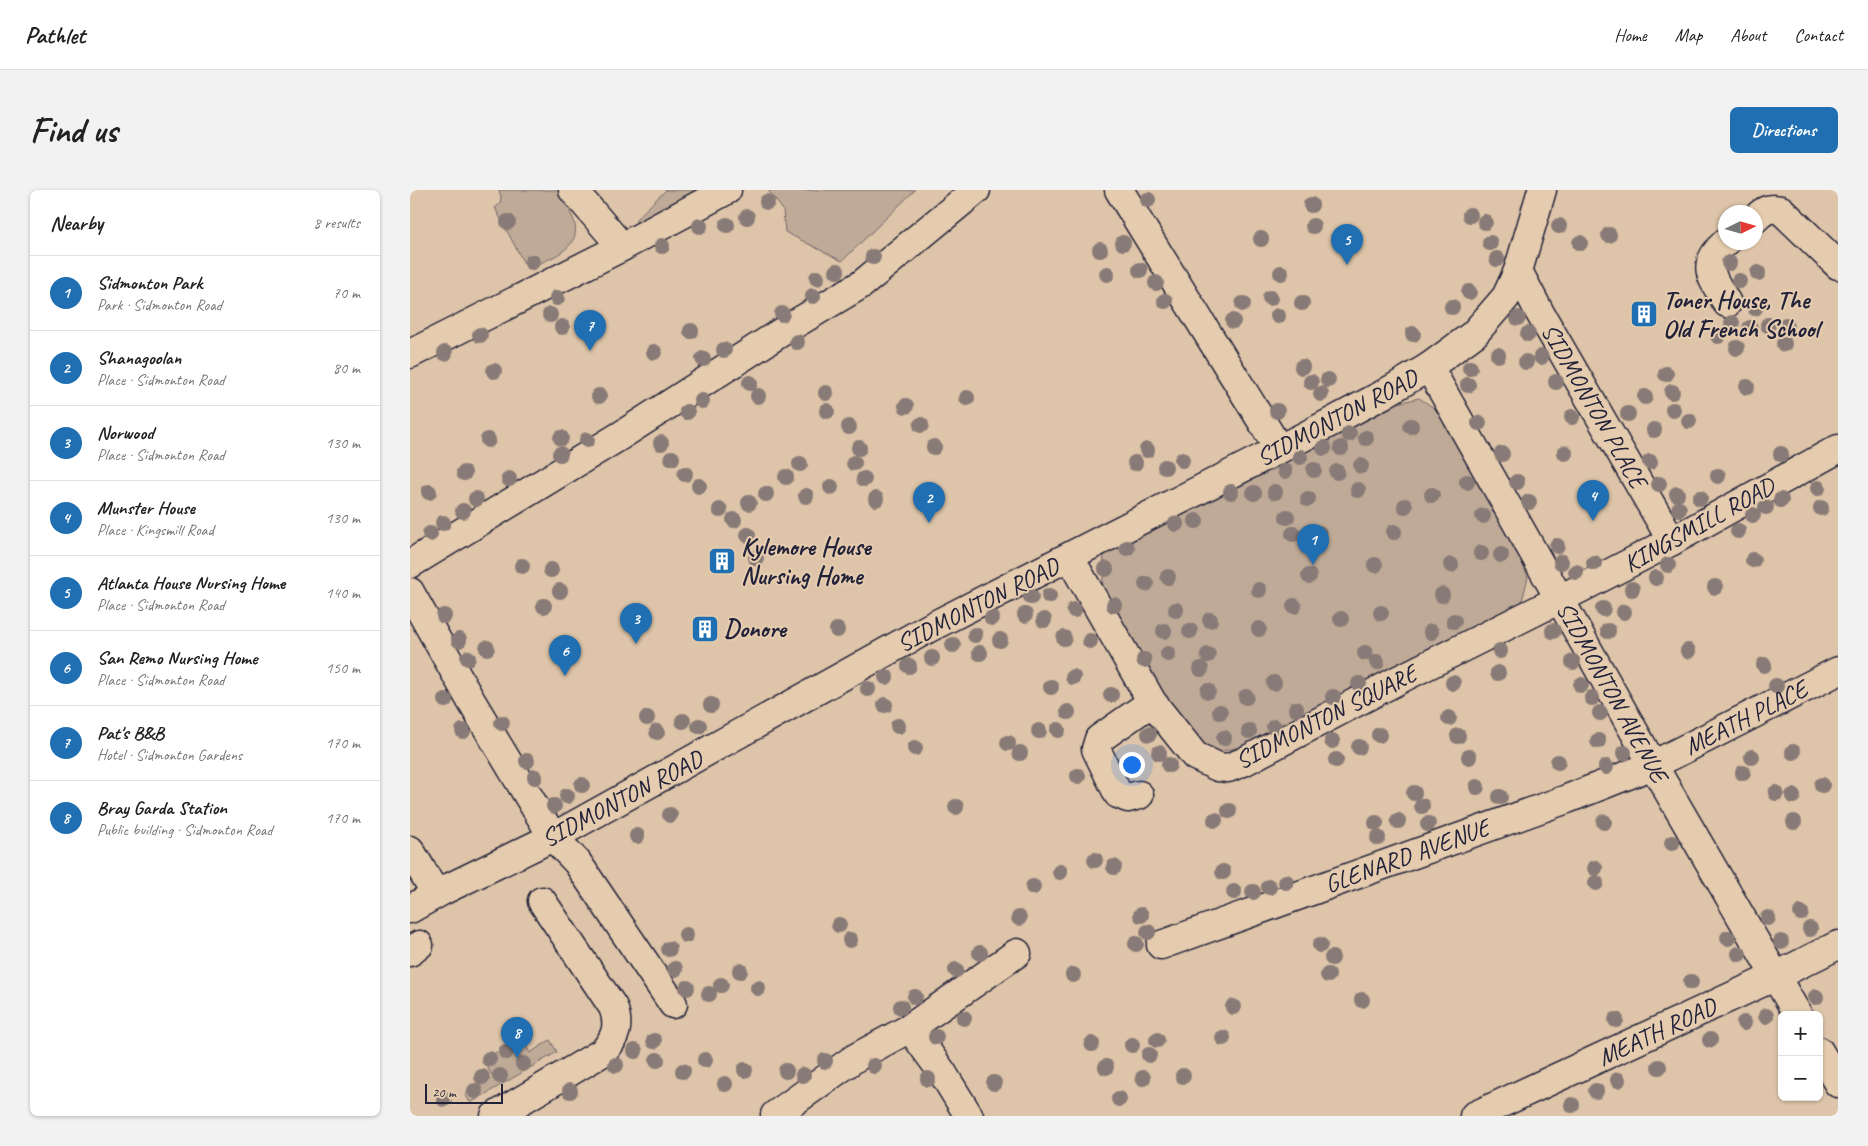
<!DOCTYPE html>
<html lang="en">
<head>
<meta charset="utf-8">
<style>
  body { margin:0; font-family:Caveat,sans-serif; background:#f2f2f2; color:#222 }
  .controls { position:absolute; right:15px; bottom:15px; display:grid; overflow:hidden; border-radius:8px; box-shadow:0 1px 4px #0004 }
  .controls button { width:45px; height:45px; display:grid; place-items:center; padding:0; border:0; border-bottom:1px solid #e0e0e0; background:#fff; color:#222; font:25px sans-serif }
  .compass { position:absolute; left:1308px; top:15px; width:45px; height:45px; border-radius:50%; background:#fff; box-shadow:0 1px 4px #0004; rotate:85deg }
  .scale { position:absolute; left:15px; bottom:12px; width:78px; box-sizing:border-box; padding-left:5px; border:2px solid #22223b; border-top:0; font-size:14px; line-height:18px; white-space:nowrap; color:#22223b; -webkit-text-stroke:4px #e6ccae; paint-order:stroke }
  .you { position:absolute; left:721px; top:574px; width:18px; height:18px; margin:-12px; border:4px solid #fff; border-radius:50%; background:#1a73e8; box-shadow:0 0 0 8px #1a73e833 }
  .badge { display:grid; place-items:center; width:32px; height:32px; border-radius:50%; background:#1f6fb2; color:#fff; font-size:16px; font-weight:700 }
  .pin { position:absolute; translate:-50% -41px; filter:drop-shadow(0 1px 2px #0008) }
  .pin::after { content:''; position:absolute; top:26px; width:18px; height:15px; background:inherit; clip-path:polygon(0 0,100% 0,50% 100%) }
  .list { margin:0; padding:0; list-style:none }
  h2 { display:flex; justify-content:space-between; align-items:center; height:65px; margin:0; padding:0 20px; font-size:21px }
  h2 small { font-size:16px; font-weight:400; color:#767676 }
  .list li { display:grid; grid-template-columns:32px 1fr auto; gap:15px; align-items:center; box-sizing:border-box; height:75px; padding:0 20px; border-top:1px solid #e0e0e0 }
  .list b { display:block; font-size:19px; white-space:nowrap }
  .list p { margin:0; font-size:16px; white-space:nowrap; color:#767676 }
  .list em { font-size:16px; font-style:normal; color:#767676 }
  .map { position:relative; flex:none; width:1428px; height:926px; overflow:hidden; border-radius:8px }
  header { display:flex; align-items:center; gap:30px; box-sizing:border-box; height:70px; padding:0 25px; background:#fff; border-bottom:1px solid #e0e0e0 }
  header strong { font-size:24px }
  nav { display:flex; gap:28px; margin-inline-start:auto; font-size:18px }
  .intro { display:flex; align-items:center; justify-content:space-between; box-sizing:border-box; height:120px; padding:0 30px }
  h1 { margin:0; font-size:35px }
  .button { padding:12px 22px; border-radius:8px; background:#1f6fb2; color:#fff; font-size:18px; font-weight:700 }
  main { display:flex; gap:30px; padding:0 30px }
  aside { flex:1; background:#fff; border-radius:8px; box-shadow:0 1px 4px #0004 }
  .map>svg:first-child { display:block }
  .green { fill:#bfaa97; stroke:#706669 }
  .lines { fill:none; stroke-linecap:round; stroke-linejoin:round }
  .minor-casing { stroke:#22223b; stroke-width:31 }
  .major-casing { stroke:#22223b; stroke-width:31 }
  .minor { stroke:#e6ccae; stroke-width:28 }
  .major { stroke:#e6ccae; stroke-width:28 }
  .tree { fill:#887a76 }
  .labels { text-anchor:middle; dominant-baseline:central; stroke-width:4; stroke-linejoin:round; paint-order:stroke }
  .poi-label { font-size:25px; font-weight:bold; fill:#22223b; stroke:#e6ccae; text-anchor:start }
  .street-label { font-size:25px; fill:#22223b; stroke:#e6ccae }
</style>
</head>
<body>
<header>
<strong>Pathlet</strong>
<nav><a>Home</a><a>Map</a><a>About</a><a>Contact</a></nav>
</header>
<div class="intro"><h1>Find us</h1><a class="button">Directions</a></div>
<main>
<aside>
<h2>Nearby<small>8 results</small></h2>
<ul class="list">
<li><span class="badge">1</span><div><b>Sidmonton Park</b><p>Park · Sidmonton Road</p></div><em>70 m</em></li>
<li><span class="badge">2</span><div><b>Shanagoolan</b><p>Place · Sidmonton Road</p></div><em>80 m</em></li>
<li><span class="badge">3</span><div><b>Norwood</b><p>Place · Sidmonton Road</p></div><em>130 m</em></li>
<li><span class="badge">4</span><div><b>Munster House</b><p>Place · Kingsmill Road</p></div><em>130 m</em></li>
<li><span class="badge">5</span><div><b>Atlanta House Nursing Home</b><p>Place · Sidmonton Road</p></div><em>140 m</em></li>
<li><span class="badge">6</span><div><b>San Remo Nursing Home</b><p>Place · Sidmonton Road</p></div><em>150 m</em></li>
<li><span class="badge">7</span><div><b>Pat's B&amp;B</b><p>Hotel · Sidmonton Gardens</p></div><em>170 m</em></li>
<li><span class="badge">8</span><div><b>Bray Garda Station</b><p>Public building · Sidmonton Road</p></div><em>170 m</em></li>
</ul>
</aside>
<div class="map">
<svg width="1428" height="926" viewBox="0 0 1428 926">
  <rect width="100%" height="100%" fill="#dec5a9"/>
  <filter id="ink" filterUnits="userSpaceOnUse"><feTurbulence type="fractalNoise" baseFrequency=".02" numOctaves="2"/><feDisplacementMap in="SourceGraphic" scale="10" xChannelSelector="R" yChannelSelector="G"/><feConvolveMatrix kernelMatrix="1 2 1 2 8 2 1 2 1" color-interpolation-filters="sRGB"/></filter>
  <g filter="url(#ink)">
    <path class="green" d="M89,0H148L165,18L160,22C180,57 141,68 117,79L85,18L90,14L91,7Z
      M256,0H300L231,35L225,30Z
      M358,0H505L432,71L375,42L373,20Z
      M1009,208L1033,224L1098,342L1118,387L1111,415L840,555L802,563L751,512L692,406L694,363L971,217Z
      M107,850L112,858L116,856L120,863L140,850L147,862L62,912H60L55,904L83,887L73,870Z"/>
    <g class="lines">
      <g class="minor-casing">
        <g id="minor">
          <path d="M163,0L212,57"/>
          <path d="M709,0L869,259"/>
          <path d="M1346,28C1354,20 1360,17 1371,20L1428,75"/>
          <path d="M1316,52C1289,76 1302,87 1317,113"/>
          <path d="M1108,81L1130,123L1262,351"/>
          <path d="M0,164L212,57L317,0"/>
          <path d="M1019,177L1243,575L1388,825"/>
          <path d="M660,368L742,512L785,566L808,577L818,578L833,572L992,488L1150,409L1262,351L1428,259"/>
          <path d="M0,374L210,246L373,141L452,94L566,0"/>
          <path d="M0,402L60,509L135,634L143,647L167,672L263,814"/>
          <path d="M729,605L718,608L708,604L686,559L689,549L742,512"/>
          <path d="M0,660L26,704"/>
          <path d="M0,719L32,701L143,647L519,438L897,245L972,205L1019,177L1064,144L1096,107L1108,81L1132,0"/>
          <path id="s1" d="M751,755L1157,609L1243,575L1428,481"/>
          <path d="M0,762L9,755"/>
          <path d="M500,838L532,882L559,926"/>
          <path d="M1409,861L1428,893"/>
          <path d="M365,925L445,868L500,838L607,763"/>
          <path d="M85,926L193,862C206,848 210,835 203,817L132,711"/>
        </g>
      </g>
      <g class="major-casing">
        <path id="major" d="M1064,926L1366,786L1428,755"/>
      </g>
      <use href="#minor" class="minor"/>
      <use href="#major" class="major"/>
    </g>
    <g class="tree">
      <circle cx="738" cy="10" r="8"/>
      <circle cx="357" cy="12" r="8"/>
      <circle cx="901" cy="15" r="8"/>
      <circle cx="1060" cy="25" r="8"/>
      <circle cx="337" cy="27" r="8"/>
      <circle cx="98" cy="32" r="8"/>
      <circle cx="1075" cy="32" r="8"/>
      <circle cx="317" cy="35" r="8"/>
      <circle cx="290" cy="36" r="8"/>
      <circle cx="903" cy="36" r="8"/>
      <circle cx="1149" cy="36" r="8"/>
      <circle cx="1199" cy="45" r="8"/>
      <circle cx="851" cy="49" r="8"/>
      <circle cx="713" cy="53" r="8"/>
      <circle cx="1080" cy="53" r="8"/>
      <circle cx="1170" cy="53" r="8"/>
      <circle cx="252" cy="56" r="8"/>
      <circle cx="690" cy="60" r="8"/>
      <circle cx="463" cy="67" r="8"/>
      <circle cx="1087" cy="69" r="8"/>
      <circle cx="122" cy="72" r="8"/>
      <circle cx="1319" cy="73" r="8"/>
      <circle cx="730" cy="80" r="8"/>
      <circle cx="427" cy="81" r="8"/>
      <circle cx="871" cy="83" r="8"/>
      <circle cx="1348" cy="83" r="8"/>
      <circle cx="697" cy="84" r="8"/>
      <circle cx="407" cy="88" r="8"/>
      <circle cx="1329" cy="91" r="8"/>
      <circle cx="746" cy="93" r="8"/>
      <circle cx="1059" cy="102" r="8"/>
      <circle cx="403" cy="106" r="8"/>
      <circle cx="147" cy="108" r="8"/>
      <circle cx="860" cy="108" r="8"/>
      <circle cx="755" cy="111" r="8"/>
      <circle cx="892" cy="113" r="8"/>
      <circle cx="833" cy="114" r="8"/>
      <circle cx="1042" cy="117" r="8"/>
      <circle cx="1345" cy="118" r="8"/>
      <circle cx="372" cy="124" r="8"/>
      <circle cx="140" cy="125" r="8"/>
      <circle cx="868" cy="126" r="8"/>
      <circle cx="1108" cy="128" r="8"/>
      <circle cx="823" cy="131" r="8"/>
      <circle cx="1322" cy="133" r="8"/>
      <circle cx="1358" cy="135" r="8"/>
      <circle cx="1376" cy="135" r="8"/>
      <circle cx="152" cy="137" r="8"/>
      <circle cx="1340" cy="138" r="8"/>
      <circle cx="281" cy="141" r="8"/>
      <circle cx="1003" cy="144" r="8"/>
      <circle cx="1118" cy="144" r="8"/>
      <circle cx="70" cy="145" r="8"/>
      <circle cx="1308" cy="146" r="8"/>
      <circle cx="387" cy="152" r="8"/>
      <circle cx="1374" cy="154" r="8"/>
      <circle cx="1327" cy="158" r="8"/>
      <circle cx="314" cy="160" r="8"/>
      <circle cx="244" cy="162" r="8"/>
      <circle cx="35" cy="163" r="8"/>
      <circle cx="1088" cy="165" r="8"/>
      <circle cx="1131" cy="167" r="8"/>
      <circle cx="293" cy="169" r="8"/>
      <circle cx="1116" cy="172" r="8"/>
      <circle cx="892" cy="177" r="8"/>
      <circle cx="1060" cy="178" r="8"/>
      <circle cx="84" cy="181" r="8"/>
      <circle cx="1256" cy="184" r="8"/>
      <circle cx="918" cy="190" r="8"/>
      <circle cx="901" cy="192" r="8"/>
      <circle cx="1146" cy="192" r="8"/>
      <circle cx="340" cy="193" r="8"/>
      <circle cx="1058" cy="195" r="8"/>
      <circle cx="1337" cy="197" r="8"/>
      <circle cx="1262" cy="202" r="8"/>
      <circle cx="416" cy="203" r="8"/>
      <circle cx="911" cy="204" r="8"/>
      <circle cx="189" cy="206" r="8"/>
      <circle cx="348" cy="206" r="8"/>
      <circle cx="1235" cy="207" r="8"/>
      <circle cx="557" cy="208" r="8"/>
      <circle cx="292" cy="211" r="8"/>
      <circle cx="496" cy="216" r="8"/>
      <circle cx="1263" cy="220" r="8"/>
      <circle cx="417" cy="221" r="8"/>
      <circle cx="867" cy="221" r="8"/>
      <circle cx="277" cy="222" r="8"/>
      <circle cx="1218" cy="224" r="8"/>
      <circle cx="1162" cy="227" r="8"/>
      <circle cx="1279" cy="231" r="8"/>
      <circle cx="1069" cy="233" r="8"/>
      <circle cx="511" cy="235" r="8"/>
      <circle cx="1001" cy="236" r="8"/>
      <circle cx="439" cy="237" r="8"/>
      <circle cx="1244" cy="240" r="8"/>
      <circle cx="939" cy="244" r="8"/>
      <circle cx="151" cy="248" r="8"/>
      <circle cx="956" cy="248" r="8"/>
      <circle cx="78" cy="250" r="8"/>
      <circle cx="177" cy="250" r="8"/>
      <circle cx="251" cy="253" r="8"/>
      <circle cx="524" cy="257" r="8"/>
      <circle cx="449" cy="258" r="8"/>
      <circle cx="914" cy="258" r="8"/>
      <circle cx="931" cy="258" r="8"/>
      <circle cx="737" cy="260" r="8"/>
      <circle cx="1155" cy="263" r="8"/>
      <circle cx="150" cy="264" r="8"/>
      <circle cx="1092" cy="264" r="8"/>
      <circle cx="1371" cy="264" r="8"/>
      <circle cx="890" cy="267" r="8"/>
      <circle cx="262" cy="268" r="8"/>
      <circle cx="772" cy="270" r="8"/>
      <circle cx="1240" cy="272" r="8"/>
      <circle cx="444" cy="273" r="8"/>
      <circle cx="725" cy="273" r="8"/>
      <circle cx="390" cy="274" r="8"/>
      <circle cx="951" cy="276" r="8"/>
      <circle cx="755" cy="277" r="8"/>
      <circle cx="904" cy="280" r="8"/>
      <circle cx="875" cy="281" r="8"/>
      <circle cx="927" cy="282" r="8"/>
      <circle cx="54" cy="283" r="8"/>
      <circle cx="275" cy="284" r="8"/>
      <circle cx="1308" cy="286" r="8"/>
      <circle cx="376" cy="287" r="8"/>
      <circle cx="99" cy="289" r="8"/>
      <circle cx="454" cy="289" r="8"/>
      <circle cx="1057" cy="292" r="8"/>
      <circle cx="1107" cy="292" r="8"/>
      <circle cx="1249" cy="294" r="8"/>
      <circle cx="289" cy="296" r="8"/>
      <circle cx="421" cy="297" r="8"/>
      <circle cx="1408" cy="298" r="8"/>
      <circle cx="948" cy="300" r="8"/>
      <circle cx="19" cy="302" r="8"/>
      <circle cx="821" cy="302" r="8"/>
      <circle cx="865" cy="302" r="8"/>
      <circle cx="844" cy="303" r="8"/>
      <circle cx="356" cy="304" r="8"/>
      <circle cx="1267" cy="304" r="8"/>
      <circle cx="1022" cy="305" r="8"/>
      <circle cx="396" cy="306" r="8"/>
      <circle cx="1290" cy="308" r="8"/>
      <circle cx="66" cy="309" r="8"/>
      <circle cx="466" cy="309" r="8"/>
      <circle cx="898" cy="309" r="8"/>
      <circle cx="1371" cy="310" r="8"/>
      <circle cx="1119" cy="312" r="8"/>
      <circle cx="339" cy="313" r="8"/>
      <circle cx="995" cy="316" r="8"/>
      <circle cx="1356" cy="317" r="8"/>
      <circle cx="1411" cy="318" r="8"/>
      <circle cx="1269" cy="319" r="8"/>
      <circle cx="310" cy="320" r="8"/>
      <circle cx="53" cy="321" r="8"/>
      <circle cx="1343" cy="325" r="8"/>
      <circle cx="1073" cy="326" r="8"/>
      <circle cx="877" cy="327" r="8"/>
      <circle cx="324" cy="330" r="8"/>
      <circle cx="786" cy="331" r="8"/>
      <circle cx="33" cy="333" r="8"/>
      <circle cx="766" cy="334" r="8"/>
      <circle cx="1328" cy="341" r="8"/>
      <circle cx="984" cy="342" r="8"/>
      <circle cx="909" cy="343" r="8"/>
      <circle cx="20" cy="344" r="8"/>
      <circle cx="883" cy="344" r="8"/>
      <circle cx="338" cy="345" r="8"/>
      <circle cx="1147" cy="356" r="8"/>
      <circle cx="717" cy="358" r="8"/>
      <circle cx="1071" cy="363" r="8"/>
      <circle cx="1091" cy="365" r="8"/>
      <circle cx="346" cy="368" r="8"/>
      <circle cx="1343" cy="370" r="8"/>
      <circle cx="1151" cy="372" r="8"/>
      <circle cx="1184" cy="373" r="8"/>
      <circle cx="965" cy="375" r="8"/>
      <circle cx="1041" cy="375" r="8"/>
      <circle cx="1258" cy="375" r="8"/>
      <circle cx="112" cy="376" r="8"/>
      <circle cx="696" cy="379" r="8"/>
      <circle cx="141" cy="380" r="8"/>
      <circle cx="1166" cy="382" r="8"/>
      <circle cx="899" cy="386" r="8"/>
      <circle cx="758" cy="387" r="8"/>
      <circle cx="1246" cy="388" r="8"/>
      <circle cx="736" cy="394" r="8"/>
      <circle cx="1305" cy="397" r="8"/>
      <circle cx="1222" cy="399" r="8"/>
      <circle cx="849" cy="400" r="8"/>
      <circle cx="150" cy="401" r="8"/>
      <circle cx="1032" cy="405" r="8"/>
      <circle cx="639" cy="406" r="8"/>
      <circle cx="621" cy="407" r="8"/>
      <circle cx="704" cy="415" r="8"/>
      <circle cx="134" cy="416" r="8"/>
      <circle cx="884" cy="416" r="8"/>
      <circle cx="1193" cy="419" r="8"/>
      <circle cx="664" cy="420" r="8"/>
      <circle cx="766" cy="420" r="8"/>
      <circle cx="1214" cy="422" r="8"/>
      <circle cx="971" cy="423" r="8"/>
      <circle cx="615" cy="425" r="8"/>
      <circle cx="34" cy="426" r="8"/>
      <circle cx="582" cy="428" r="8"/>
      <circle cx="931" cy="429" r="8"/>
      <circle cx="634" cy="430" r="8"/>
      <circle cx="800" cy="430" r="8"/>
      <circle cx="1044" cy="431" r="8"/>
      <circle cx="849" cy="439" r="8"/>
      <circle cx="427" cy="440" r="8"/>
      <circle cx="754" cy="441" r="8"/>
      <circle cx="780" cy="441" r="8"/>
      <circle cx="1143" cy="441" r="8"/>
      <circle cx="1198" cy="441" r="8"/>
      <circle cx="1021" cy="442" r="8"/>
      <circle cx="565" cy="445" r="8"/>
      <circle cx="654" cy="448" r="8"/>
      <circle cx="49" cy="450" r="8"/>
      <circle cx="590" cy="450" r="8"/>
      <circle cx="680" cy="451" r="8"/>
      <circle cx="543" cy="455" r="8"/>
      <circle cx="77" cy="458" r="8"/>
      <circle cx="1090" cy="461" r="8"/>
      <circle cx="1278" cy="461" r="8"/>
      <circle cx="570" cy="463" r="8"/>
      <circle cx="955" cy="463" r="8"/>
      <circle cx="758" cy="464" r="8"/>
      <circle cx="798" cy="465" r="8"/>
      <circle cx="58" cy="468" r="8"/>
      <circle cx="522" cy="468" r="8"/>
      <circle cx="734" cy="470" r="8"/>
      <circle cx="967" cy="472" r="8"/>
      <circle cx="1163" cy="472" r="8"/>
      <circle cx="1354" cy="475" r="8"/>
      <circle cx="499" cy="476" r="8"/>
      <circle cx="791" cy="479" r="8"/>
      <circle cx="1088" cy="483" r="8"/>
      <circle cx="476" cy="487" r="8"/>
      <circle cx="663" cy="487" r="8"/>
      <circle cx="864" cy="493" r="8"/>
      <circle cx="1043" cy="493" r="8"/>
      <circle cx="949" cy="494" r="8"/>
      <circle cx="1171" cy="495" r="8"/>
      <circle cx="1366" cy="496" r="8"/>
      <circle cx="641" cy="497" r="8"/>
      <circle cx="458" cy="499" r="8"/>
      <circle cx="798" cy="501" r="8"/>
      <circle cx="701" cy="505" r="8"/>
      <circle cx="836" cy="507" r="8"/>
      <circle cx="923" cy="507" r="8"/>
      <circle cx="1182" cy="508" r="8"/>
      <circle cx="35" cy="510" r="8"/>
      <circle cx="301" cy="515" r="8"/>
      <circle cx="475" cy="515" r="8"/>
      <circle cx="886" cy="519" r="8"/>
      <circle cx="658" cy="522" r="8"/>
      <circle cx="810" cy="522" r="8"/>
      <circle cx="1190" cy="523" r="8"/>
      <circle cx="237" cy="528" r="8"/>
      <circle cx="1039" cy="528" r="8"/>
      <circle cx="273" cy="531" r="8"/>
      <circle cx="92" cy="533" r="8"/>
      <circle cx="289" cy="536" r="8"/>
      <circle cx="488" cy="536" r="8"/>
      <circle cx="864" cy="537" r="8"/>
      <circle cx="648" cy="540" r="8"/>
      <circle cx="53" cy="541" r="8"/>
      <circle cx="629" cy="541" r="8"/>
      <circle cx="839" cy="541" r="8"/>
      <circle cx="247" cy="542" r="8"/>
      <circle cx="739" cy="544" r="8"/>
      <circle cx="969" cy="545" r="8"/>
      <circle cx="1048" cy="546" r="8"/>
      <circle cx="814" cy="548" r="8"/>
      <circle cx="922" cy="551" r="8"/>
      <circle cx="1188" cy="551" r="8"/>
      <circle cx="598" cy="553" r="8"/>
      <circle cx="949" cy="557" r="8"/>
      <circle cx="505" cy="558" r="8"/>
      <circle cx="1383" cy="562" r="8"/>
      <circle cx="610" cy="563" r="8"/>
      <circle cx="749" cy="563" r="8"/>
      <circle cx="1214" cy="563" r="8"/>
      <circle cx="1059" cy="567" r="8"/>
      <circle cx="1342" cy="567" r="8"/>
      <circle cx="926" cy="570" r="8"/>
      <circle cx="117" cy="571" r="8"/>
      <circle cx="1148" cy="572" r="8"/>
      <circle cx="759" cy="575" r="8"/>
      <circle cx="1196" cy="577" r="8"/>
      <circle cx="1333" cy="583" r="8"/>
      <circle cx="668" cy="586" r="8"/>
      <circle cx="125" cy="587" r="8"/>
      <circle cx="172" cy="595" r="8"/>
      <circle cx="1412" cy="595" r="8"/>
      <circle cx="1067" cy="597" r="8"/>
      <circle cx="1004" cy="603" r="8"/>
      <circle cx="1366" cy="603" r="8"/>
      <circle cx="157" cy="606" r="8"/>
      <circle cx="1383" cy="606" r="8"/>
      <circle cx="1090" cy="607" r="8"/>
      <circle cx="144" cy="616" r="8"/>
      <circle cx="1012" cy="616" r="8"/>
      <circle cx="546" cy="617" r="8"/>
      <circle cx="819" cy="621" r="8"/>
      <circle cx="260" cy="625" r="8"/>
      <circle cx="805" cy="630" r="8"/>
      <circle cx="988" cy="631" r="8"/>
      <circle cx="1194" cy="632" r="8"/>
      <circle cx="1384" cy="632" r="8"/>
      <circle cx="966" cy="633" r="8"/>
      <circle cx="1018" cy="634" r="8"/>
      <circle cx="227" cy="646" r="8"/>
      <circle cx="968" cy="648" r="8"/>
      <circle cx="1262" cy="653" r="8"/>
      <circle cx="685" cy="670" r="8"/>
      <circle cx="704" cy="677" r="8"/>
      <circle cx="1185" cy="678" r="8"/>
      <circle cx="650" cy="682" r="8"/>
      <circle cx="813" cy="682" r="8"/>
      <circle cx="876" cy="692" r="8"/>
      <circle cx="1186" cy="693" r="8"/>
      <circle cx="623" cy="697" r="8"/>
      <circle cx="859" cy="697" r="8"/>
      <circle cx="824" cy="702" r="8"/>
      <circle cx="843" cy="702" r="8"/>
      <circle cx="1391" cy="723" r="8"/>
      <circle cx="731" cy="725" r="8"/>
      <circle cx="609" cy="728" r="8"/>
      <circle cx="1358" cy="728" r="8"/>
      <circle cx="429" cy="735" r="8"/>
      <circle cx="1400" cy="739" r="8"/>
      <circle cx="738" cy="742" r="8"/>
      <circle cx="276" cy="745" r="8"/>
      <circle cx="1318" cy="748" r="8"/>
      <circle cx="440" cy="750" r="8"/>
      <circle cx="1371" cy="752" r="8"/>
      <circle cx="726" cy="754" r="8"/>
      <circle cx="910" cy="755" r="8"/>
      <circle cx="259" cy="759" r="8"/>
      <circle cx="570" cy="763" r="8"/>
      <circle cx="1329" cy="764" r="8"/>
      <circle cx="922" cy="768" r="8"/>
      <circle cx="265" cy="779" r="8"/>
      <circle cx="546" cy="780" r="8"/>
      <circle cx="330" cy="781" r="8"/>
      <circle cx="663" cy="785" r="8"/>
      <circle cx="918" cy="785" r="8"/>
      <circle cx="1281" cy="792" r="8"/>
      <circle cx="311" cy="795" r="8"/>
      <circle cx="277" cy="798" r="8"/>
      <circle cx="348" cy="798" r="8"/>
      <circle cx="299" cy="804" r="8"/>
      <circle cx="505" cy="807" r="8"/>
      <circle cx="1406" cy="807" r="8"/>
      <circle cx="952" cy="810" r="8"/>
      <circle cx="491" cy="817" r="8"/>
      <circle cx="823" cy="817" r="8"/>
      <circle cx="1356" cy="826" r="8"/>
      <circle cx="554" cy="828" r="8"/>
      <circle cx="1206" cy="830" r="8"/>
      <circle cx="1334" cy="833" r="8"/>
      <circle cx="526" cy="847" r="8"/>
      <circle cx="813" cy="848" r="8"/>
      <circle cx="747" cy="850" r="8"/>
      <circle cx="1300" cy="850" r="8"/>
      <circle cx="244" cy="851" r="8"/>
      <circle cx="682" cy="854" r="8"/>
      <circle cx="722" cy="855" r="8"/>
      <circle cx="225" cy="861" r="8"/>
      <circle cx="96" cy="862" r="8"/>
      <circle cx="739" cy="865" r="8"/>
      <circle cx="79" cy="869" r="8"/>
      <circle cx="247" cy="870" r="8"/>
      <circle cx="295" cy="870" r="8"/>
      <circle cx="415" cy="871" r="8"/>
      <circle cx="113" cy="874" r="8"/>
      <circle cx="206" cy="875" r="8"/>
      <circle cx="464" cy="876" r="8"/>
      <circle cx="696" cy="877" r="8"/>
      <circle cx="1249" cy="877" r="8"/>
      <circle cx="335" cy="880" r="8"/>
      <circle cx="273" cy="881" r="8"/>
      <circle cx="376" cy="881" r="8"/>
      <circle cx="393" cy="885" r="8"/>
      <circle cx="90" cy="886" r="8"/>
      <circle cx="773" cy="886" r="8"/>
      <circle cx="72" cy="887" r="8"/>
      <circle cx="733" cy="888" r="8"/>
      <circle cx="518" cy="889" r="8"/>
      <circle cx="1208" cy="890" r="8"/>
      <circle cx="584" cy="893" r="8"/>
      <circle cx="315" cy="894" r="8"/>
      <circle cx="65" cy="901" r="8"/>
      <circle cx="160" cy="901" r="8"/>
      <circle cx="1186" cy="901" r="8"/>
      <circle cx="34" cy="909" r="8"/>
      <circle cx="709" cy="909" r="8"/>
      <circle cx="1162" cy="915" r="8"/>
    </g>
  </g>
  <defs>
    <g id="building-square" transform="scale(1.4375)"><rect x="-9" y="-9" width="18" height="18" rx="4" fill="#1f6fb2" stroke="#e6ccae"/><path d="M-4-6H4V6H1V3H-1V6H-4ZM-2.5-4.3h1.7v1.8h-1.7ZM.8-4.3h1.7v1.8H.8ZM-2.5-1h1.7V.8h-1.7ZM.8-1h1.7V.8H.8Z" fill="#fff"/></g>
  </defs>
  <g fill-rule="evenodd">
    <use href="#building-square" x="1234" y="124"/>
    <use href="#building-square" x="312" y="371"/>
    <use href="#building-square" x="295" y="439"/>
  </g>
  <g class="labels">
    <g class="poi-label">
      <text x="1253" y="110">Toner House, The<tspan x="1253" dy="29">Old French School</tspan></text>
      <text x="331" y="357">Kylemore House<tspan x="331" dy="29">Nursing Home</tspan></text>
      <text x="314" y="439">Donore</text>
    </g>
    <g class="street-label">
      <text transform="translate(1184 216) rotate(60)">SIDMONTON PLACE</text>
      <text transform="translate(927 228) rotate(-28)">SIDMONTON ROAD</text>
      <text transform="translate(1289 335) rotate(-29)">KINGSMILL ROAD</text>
      <text transform="translate(568 415) rotate(-27)">SIDMONTON ROAD</text>
      <text transform="translate(1202 502) rotate(61)">SIDMONTON AVENUE</text>
      <text transform="translate(916 527) rotate(-27)">SIDMONTON SQUARE</text>
      <text stroke="none"><textPath href="#s1" startOffset="628">MEATH PLACE</textPath></text>
      <text transform="translate(212 609) rotate(-28)">SIDMONTON ROAD</text>
      <text transform="translate(997 666) rotate(-20)">GLENARD AVENUE</text>
      <text transform="translate(1247 842) rotate(-25)">MEATH ROAD</text>
    </g>
  </g>
</svg>
<div class="controls">
<button>+</button>
<button>−</button>
</div>
<svg class="compass" viewBox="-18 -18 36 36"><path d="M0-13l5 13h-10z" fill="#e53935"/><path d="M0 13l5-13h-10z" fill="#767676"/></svg>
<div class="scale">20 m</div>
<div class="you"></div>
<div class="pin badge" style="left:903px;top:375px">1</div>
<div class="pin badge" style="left:519px;top:333px">2</div>
<div class="pin badge" style="left:226px;top:454px">3</div>
<div class="pin badge" style="left:1183px;top:331px">4</div>
<div class="pin badge" style="left:937px;top:75px">5</div>
<div class="pin badge" style="left:155px;top:486px">6</div>
<div class="pin badge" style="left:180px;top:161px">7</div>
<div class="pin badge" style="left:107px;top:868px">8</div>
</div>
</main>
</body>
</html>
